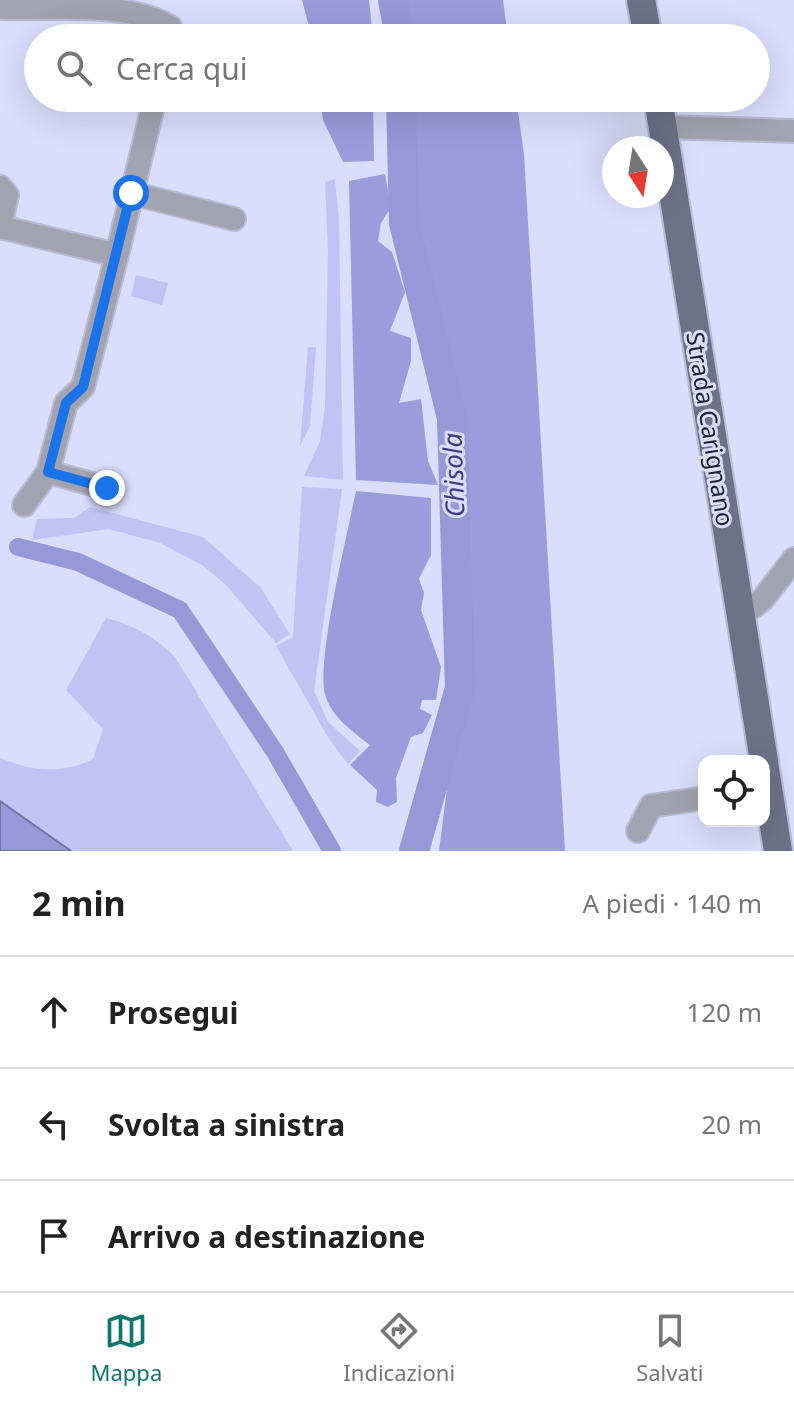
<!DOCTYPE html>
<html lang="it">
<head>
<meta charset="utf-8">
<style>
  body { margin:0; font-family:"Noto Sans",sans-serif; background:#f2f2f2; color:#222 }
  .controls { position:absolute; right:24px; bottom:24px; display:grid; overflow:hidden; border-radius:16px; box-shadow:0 8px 32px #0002 }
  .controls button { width:72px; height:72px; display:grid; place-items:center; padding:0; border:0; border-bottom:2px solid #e0e0e0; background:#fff; color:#222; font:40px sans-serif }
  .compass { position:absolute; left:602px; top:136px; width:72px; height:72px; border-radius:50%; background:#fff; box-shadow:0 8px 32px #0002; rotate:168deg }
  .stop { position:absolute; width:24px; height:24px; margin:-18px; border:6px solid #1a73e8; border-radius:50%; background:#fff }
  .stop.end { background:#1a73e8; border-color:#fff; box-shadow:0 2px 8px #0008 }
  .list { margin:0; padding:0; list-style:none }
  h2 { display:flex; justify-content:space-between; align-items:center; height:104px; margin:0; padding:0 32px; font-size:34px }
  h2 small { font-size:26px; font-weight:400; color:#767676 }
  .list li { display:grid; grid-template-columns:52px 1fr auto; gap:24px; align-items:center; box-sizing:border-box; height:112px; padding:0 32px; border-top:2px solid #e0e0e0 }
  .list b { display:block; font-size:30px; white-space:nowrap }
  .list em { font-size:26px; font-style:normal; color:#767676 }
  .icon { flex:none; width:44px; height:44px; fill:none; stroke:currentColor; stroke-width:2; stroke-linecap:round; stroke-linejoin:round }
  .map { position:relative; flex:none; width:794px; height:851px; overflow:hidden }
  .search { position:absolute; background:#fff; box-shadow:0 8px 32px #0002; left:24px; right:24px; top:24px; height:88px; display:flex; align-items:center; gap:20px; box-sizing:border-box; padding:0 28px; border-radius:44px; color:#767676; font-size:30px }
  .sheet { height:440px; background:#fff }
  nav { display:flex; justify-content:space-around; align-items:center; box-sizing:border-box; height:112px; border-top:2px solid #e0e0e0; background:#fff; font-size:22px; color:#767676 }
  nav a { display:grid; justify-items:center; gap:4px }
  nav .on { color:#0f766e }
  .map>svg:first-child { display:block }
  .green { fill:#c0c3f4 }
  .forest { fill:#9a9cdb }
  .water { fill:#9698d7; stroke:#7375a4; stroke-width:2 }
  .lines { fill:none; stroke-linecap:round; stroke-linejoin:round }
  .canal { stroke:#9698d7; stroke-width:18 }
  .river { stroke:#9698d7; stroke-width:30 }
  .minor-casing { stroke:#b9bbd6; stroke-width:26 }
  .major-casing { stroke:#b9bbd6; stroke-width:32 }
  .minor { stroke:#a2a3b0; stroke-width:22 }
  .major { stroke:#6f7188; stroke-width:28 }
  .route { stroke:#1a73e8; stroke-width:10 }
  .labels { text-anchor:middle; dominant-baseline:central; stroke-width:6; stroke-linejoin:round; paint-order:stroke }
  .street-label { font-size:24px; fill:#21222d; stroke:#daddfb }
  .water-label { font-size:26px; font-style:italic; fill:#3e3a85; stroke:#daddfb }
</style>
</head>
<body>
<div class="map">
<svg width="794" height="851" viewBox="0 0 794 851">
  <rect width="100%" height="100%" fill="#daddfb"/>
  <path class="green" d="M335,179L339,220L343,480L304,476L320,441L325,407L328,251L325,182Z
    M136,275L168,283L162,305L131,296Z
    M308,347H316L310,426L300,446Z
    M302,487L342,489L314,691L328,722L360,751L348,764L329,739L276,646L293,637Z
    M90,507L203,537L260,587L290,634L276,643L225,584L202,565L160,543L109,529L32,540L37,519L74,518Z
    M106,618C134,625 155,637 175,657L293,851H71L0,801V758C33,771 60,775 93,759L103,729L66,690Z"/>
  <path class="forest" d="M302,0H369L373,38H312Z
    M394,0H503L508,38H400Z
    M320,98H373L374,161L343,162L323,120Z
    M401,98H516L524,154L565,851H439L460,688L452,418L404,223Z
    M385,174L391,207L381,223L378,241L392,252L405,292L390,331L411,338V361L399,403L421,399L428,461L438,485L356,480L349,181Z
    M356,491L431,498V555L419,579L424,593L421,610L441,667L436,700H422L420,709L432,715L423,733L411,737L396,778L397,802L388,807L376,802L377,790L350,765L370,745C352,731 331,717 325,694C316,661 348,531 356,491Z"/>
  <path class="water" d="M0,801L71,851H0Z"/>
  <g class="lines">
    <path class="canal" d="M18,547L78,562L180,610L275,752L332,851"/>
    <path class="river" d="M393,0L400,38
      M401,98L404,223L452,418L460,688L414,851"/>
    <g class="minor-casing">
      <path id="minor" d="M0,8C53,10 125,0 170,27L169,38
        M663,127L794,131
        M0,187L7,195L0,227L117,255L155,98
        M131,193L234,219
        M107,488L48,472L66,403L83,387L117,255
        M24,505L48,472
        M741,616L763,599L794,559
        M638,831L651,806L704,798"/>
    </g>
    <g class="major-casing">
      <path id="major" d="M641,0L648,38
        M658,98L764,761
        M764,763L778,851"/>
    </g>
    <use href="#minor" class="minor"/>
    <use href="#major" class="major"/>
  </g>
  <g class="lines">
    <path class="route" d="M107,488L48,472L66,403L83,387L131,193"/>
  </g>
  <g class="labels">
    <g class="street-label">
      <text transform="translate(711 429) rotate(81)">Strada Carignano</text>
    </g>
    <g class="water-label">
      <text transform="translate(453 475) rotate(-92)">Chisola</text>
    </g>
  </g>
</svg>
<div class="controls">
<button><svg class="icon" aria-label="locate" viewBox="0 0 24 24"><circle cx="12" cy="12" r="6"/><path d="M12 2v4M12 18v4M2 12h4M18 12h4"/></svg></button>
</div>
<svg class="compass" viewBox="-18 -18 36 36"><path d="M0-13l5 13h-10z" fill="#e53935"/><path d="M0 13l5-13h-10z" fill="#767676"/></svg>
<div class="stop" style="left:131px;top:193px"></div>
<div class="stop end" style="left:107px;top:488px"></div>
<div class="search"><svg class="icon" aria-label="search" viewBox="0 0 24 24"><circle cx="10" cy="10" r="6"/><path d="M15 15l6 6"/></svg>Cerca qui</div>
</div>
<section class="sheet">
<h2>2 min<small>A piedi · 140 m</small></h2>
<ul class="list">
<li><svg class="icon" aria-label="ahead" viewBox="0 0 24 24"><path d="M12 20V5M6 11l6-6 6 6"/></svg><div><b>Prosegui</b></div><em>120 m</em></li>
<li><svg class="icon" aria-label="left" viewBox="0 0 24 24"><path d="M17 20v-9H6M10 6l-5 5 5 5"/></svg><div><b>Svolta a sinistra</b></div><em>20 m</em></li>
<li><svg class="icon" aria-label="arrive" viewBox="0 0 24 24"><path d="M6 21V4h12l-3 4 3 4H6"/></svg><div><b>Arrivo a destinazione</b></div></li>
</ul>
</section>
<nav>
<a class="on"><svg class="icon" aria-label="map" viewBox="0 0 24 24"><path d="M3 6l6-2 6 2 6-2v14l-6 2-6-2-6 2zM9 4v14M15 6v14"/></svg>Mappa</a>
<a><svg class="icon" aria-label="directions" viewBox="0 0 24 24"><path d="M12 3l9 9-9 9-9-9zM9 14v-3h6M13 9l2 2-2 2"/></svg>Indicazioni</a>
<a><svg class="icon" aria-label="saved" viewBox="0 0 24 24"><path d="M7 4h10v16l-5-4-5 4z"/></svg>Salvati</a>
</nav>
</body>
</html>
